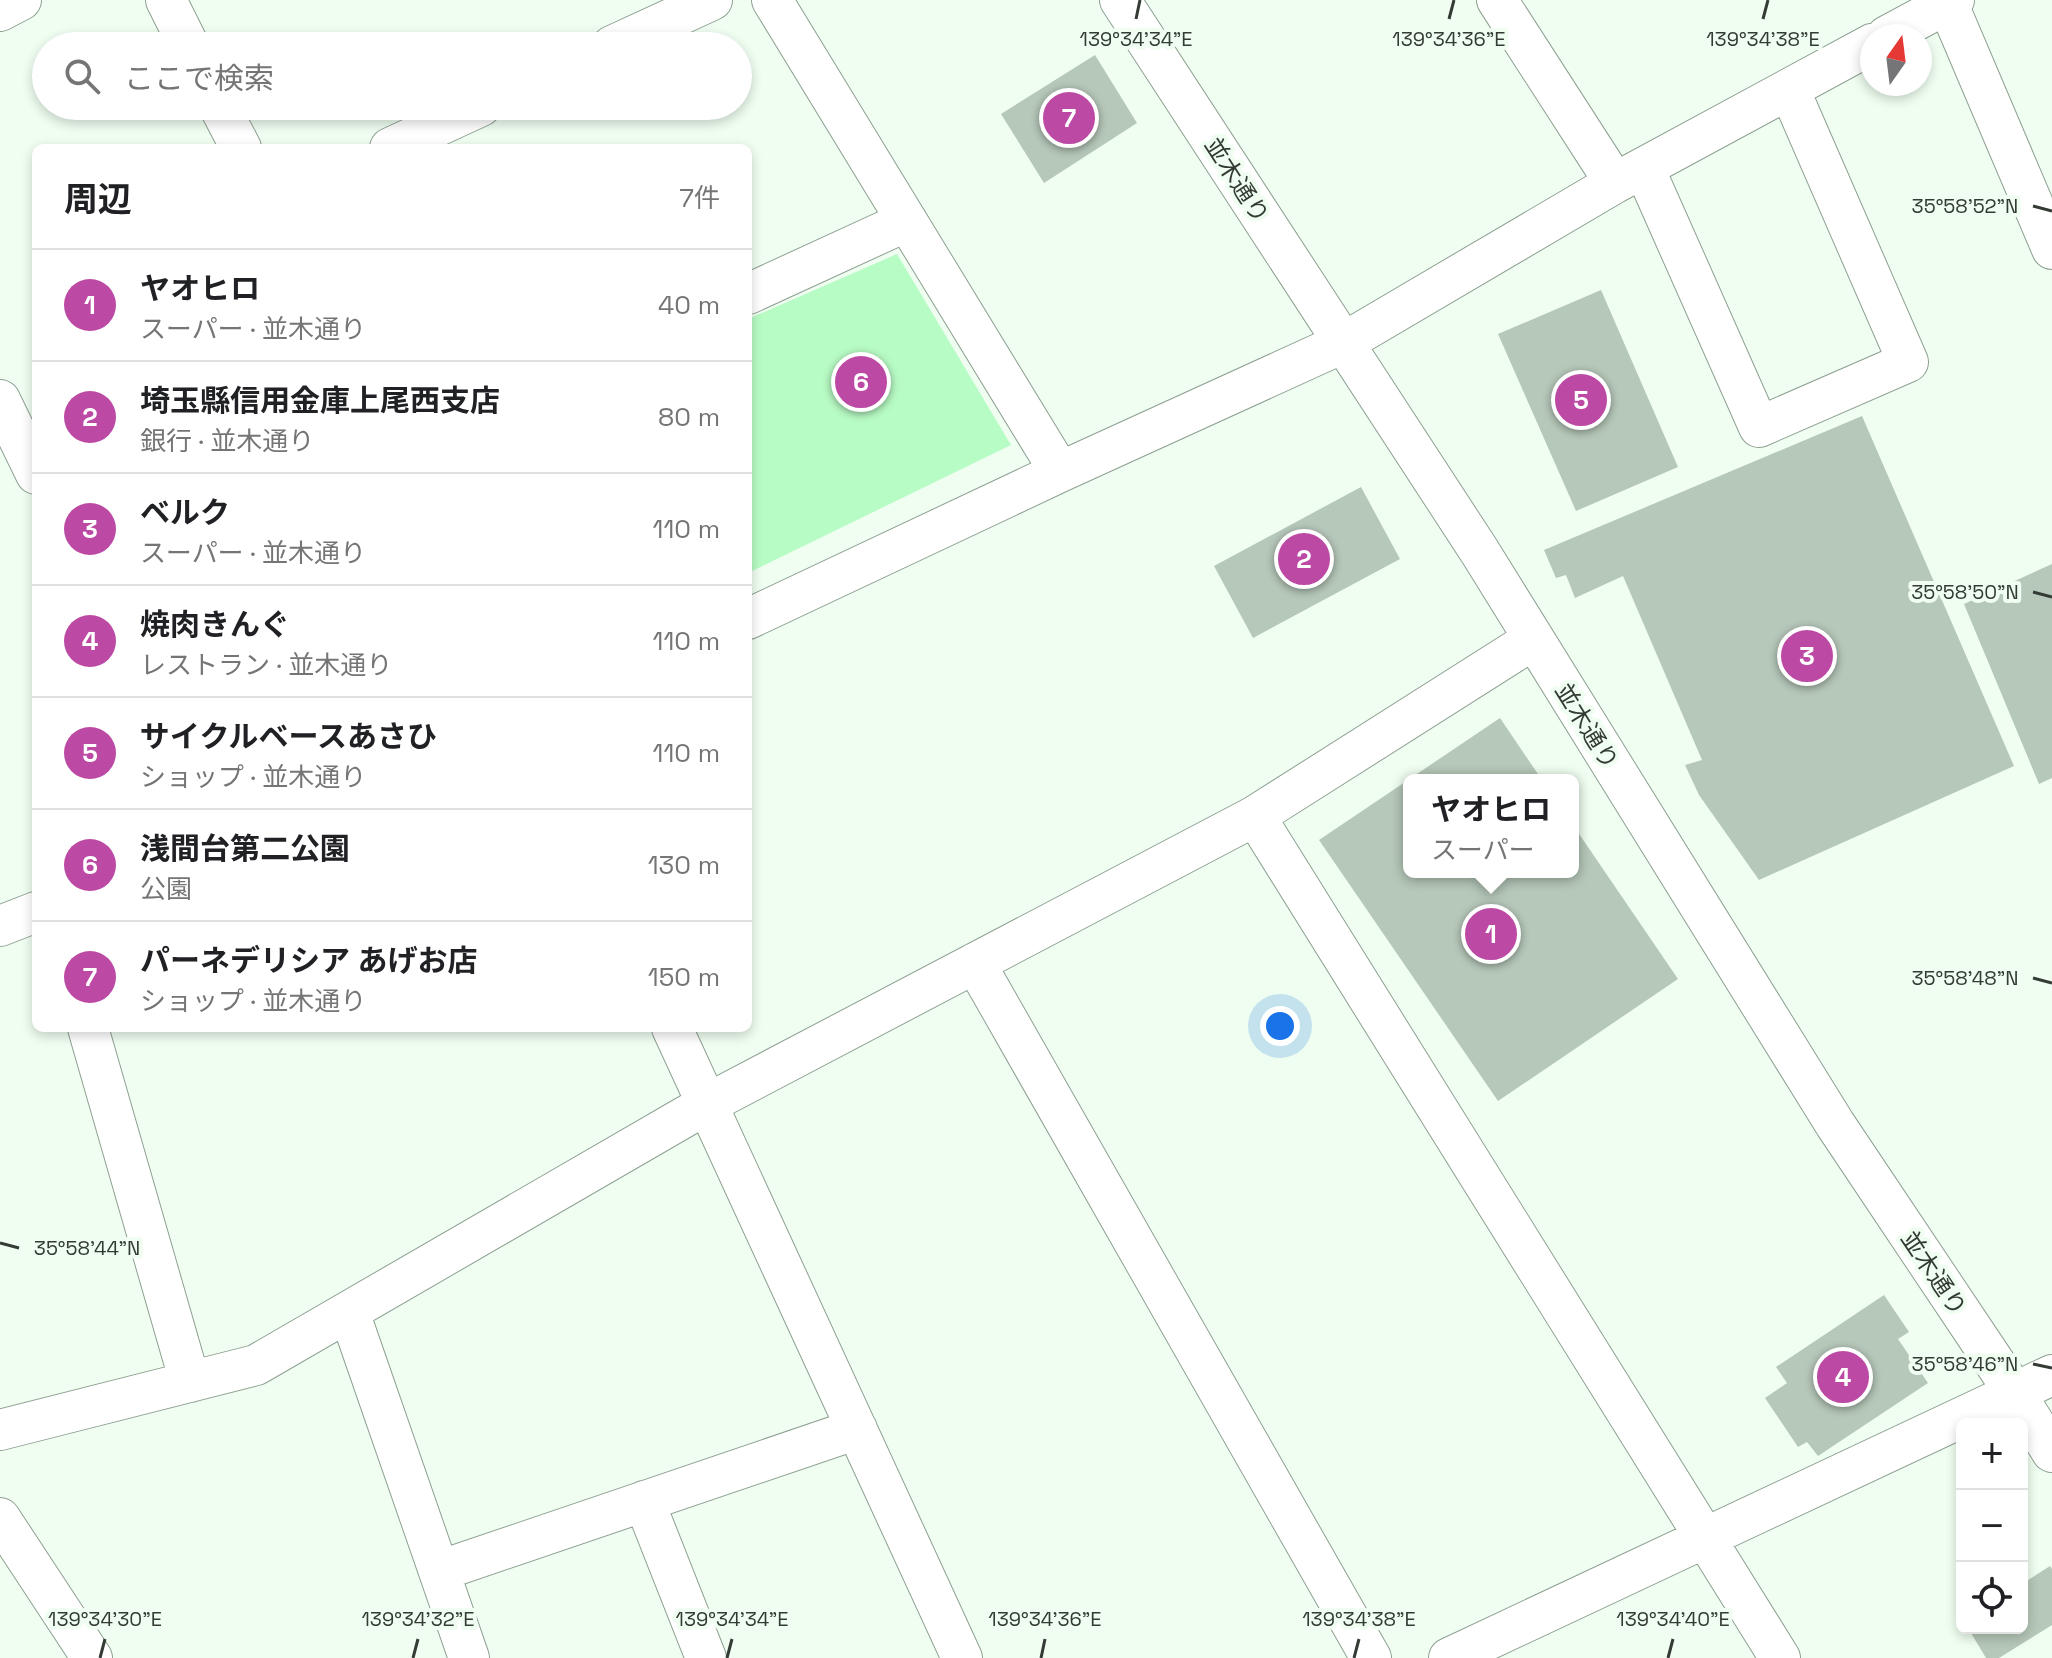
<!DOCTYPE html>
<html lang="ja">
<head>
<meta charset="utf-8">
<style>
  body { margin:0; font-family:"Space Grotesk","Noto Sans JP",sans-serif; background:#f6f6f6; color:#202124 }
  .controls { position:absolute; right:24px; bottom:24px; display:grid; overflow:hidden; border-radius:12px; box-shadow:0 4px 12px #0003 }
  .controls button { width:72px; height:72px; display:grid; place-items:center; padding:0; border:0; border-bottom:2px solid #e0e0e0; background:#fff; color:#202124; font:40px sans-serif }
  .compass { position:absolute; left:1860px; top:24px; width:72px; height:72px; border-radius:50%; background:#fff; box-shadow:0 4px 12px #0003; rotate:14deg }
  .you { position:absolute; left:1280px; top:1026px; width:28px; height:28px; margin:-20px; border:6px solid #fff; border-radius:50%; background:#1a73e8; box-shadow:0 0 0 12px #1a73e833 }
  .badge { display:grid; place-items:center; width:52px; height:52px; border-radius:50%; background:#bc4aa4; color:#fff; font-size:26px; font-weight:700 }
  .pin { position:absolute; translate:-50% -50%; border:4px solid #fff; box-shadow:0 2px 8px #0006 }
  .popup { position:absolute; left:1403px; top:774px; width:176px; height:104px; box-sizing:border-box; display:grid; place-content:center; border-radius:12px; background:#fff; filter:drop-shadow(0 2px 6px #0005); font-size:26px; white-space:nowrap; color:#757577 }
  .popup b { font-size:30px; color:#202124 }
  .popup::after { content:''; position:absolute; left:50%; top:100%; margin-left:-16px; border:16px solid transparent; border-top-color:#fff }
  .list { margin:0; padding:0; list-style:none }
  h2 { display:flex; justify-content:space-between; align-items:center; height:104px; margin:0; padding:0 32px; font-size:34px }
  h2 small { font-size:26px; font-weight:400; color:#757577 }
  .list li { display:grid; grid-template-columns:52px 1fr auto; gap:24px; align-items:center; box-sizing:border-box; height:112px; padding:0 32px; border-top:2px solid #e0e0e0 }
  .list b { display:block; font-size:30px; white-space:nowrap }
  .list p { margin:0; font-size:26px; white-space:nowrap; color:#757577 }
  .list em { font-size:26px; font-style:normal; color:#757577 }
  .icon { flex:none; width:44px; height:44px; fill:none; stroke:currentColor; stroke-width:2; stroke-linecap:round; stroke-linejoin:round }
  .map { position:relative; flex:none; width:2052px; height:1658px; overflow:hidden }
  .search { position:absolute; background:#fff; box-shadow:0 4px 12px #0003; left:32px; top:32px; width:720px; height:88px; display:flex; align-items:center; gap:20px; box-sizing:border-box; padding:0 28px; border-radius:44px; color:#757577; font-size:30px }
  .panel { position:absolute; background:#fff; box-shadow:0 4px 12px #0003; left:32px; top:144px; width:720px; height:888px; border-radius:12px }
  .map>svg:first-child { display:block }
  .green { fill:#b8fcc5 }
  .building { fill:#b6c8b9 }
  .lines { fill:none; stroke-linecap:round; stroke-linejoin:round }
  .minor-casing { stroke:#8ea091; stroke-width:42 }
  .minor { stroke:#fff; stroke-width:40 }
  .ticks { fill:none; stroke:#343b35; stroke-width:3 }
  .labels { text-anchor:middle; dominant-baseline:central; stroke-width:8; stroke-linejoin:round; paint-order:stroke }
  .street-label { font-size:24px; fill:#343b35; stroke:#effef1 }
  .ticks-label { font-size:20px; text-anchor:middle; fill:#343b35; stroke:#effef1; stroke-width:8; stroke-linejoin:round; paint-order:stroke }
</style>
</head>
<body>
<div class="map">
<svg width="2052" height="1658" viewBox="0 0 2052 1658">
  <rect width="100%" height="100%" fill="#effef1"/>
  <path class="green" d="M897,254L1011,445L748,573V319Z"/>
  <path class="building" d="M1095,55L1137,123L1044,183L1001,114Z
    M1601,290L1678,467L1576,511L1498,334Z
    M1862,416L2014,766L1759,880L1699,795L1685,765L1702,760L1623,576L1575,598L1566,575L1556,578L1544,550Z
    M1361,487L1400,559L1253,638L1214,566Z
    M2052,564V778L2039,784L1964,604Z
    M1500,718L1542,780H1409V872H1573V825L1678,979L1498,1101L1319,840Z
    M1884,1295L1909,1332L1898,1339L1928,1383L1818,1456L1807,1442L1798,1447L1765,1398L1787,1383L1776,1367Z
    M2050,1566L2052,1569V1625L1999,1658H1986L1968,1628H2022V1584Z"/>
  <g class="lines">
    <g class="minor-casing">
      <path id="minor" d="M166,0L189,46
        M772,0L1060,472
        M1120,0L1480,552L1835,1124L2015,1393L2052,1452
        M1497,0L1615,183
        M1946,0L2052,249
        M0,11L21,0
        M1887,36L1954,0
        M612,46L712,0
        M219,106L241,148
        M390,148L481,106
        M1644,168L1759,427L1908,362L1789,89
        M748,294L907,221
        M0,400L36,474
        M748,619L1060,472L1343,343L1615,183L1872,44
        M1255,816L1780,1658
        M0,926L36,912
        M975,963L1371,1658
        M88,1028L190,1382
        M672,1028L962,1658
        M349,1312L469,1658
        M0,1430L256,1365L707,1104L1255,816L1534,639
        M644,1501L706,1658
        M0,1518L92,1658
        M439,1571L857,1429
        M1449,1658L2052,1375"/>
    </g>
    <use href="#minor" class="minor"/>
  </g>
  <path class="ticks" d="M1136,19L1140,0M1449,19L1454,0M1763,19L1768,0M2033,206L2052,211M2033,592L2052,597M2033,978L2052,983M0,1243L19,1248M2033,1364L2052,1368M100,1658L105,1639M413,1658L418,1639M727,1658L732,1639M1041,1658L1045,1639M1354,1658L1359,1639M1668,1658L1673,1639"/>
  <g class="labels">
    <g class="street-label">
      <text transform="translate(1237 180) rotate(57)">並木通り</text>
      <text transform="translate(1587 726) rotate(58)">並木通り</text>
      <text transform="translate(1934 1273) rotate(56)">並木通り</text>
    </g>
  </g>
  <g class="ticks-label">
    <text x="1136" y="46">139°34'34"E</text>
    <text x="1449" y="46">139°34'36"E</text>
    <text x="1763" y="46">139°34'38"E</text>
    <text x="1965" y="213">35°58'52"N</text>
    <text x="1965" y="599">35°58'50"N</text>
    <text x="1965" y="985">35°58'48"N</text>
    <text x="87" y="1255">35°58'44"N</text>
    <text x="1965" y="1371">35°58'46"N</text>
    <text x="105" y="1626">139°34'30"E</text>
    <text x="418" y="1626">139°34'32"E</text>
    <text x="732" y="1626">139°34'34"E</text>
    <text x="1045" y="1626">139°34'36"E</text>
    <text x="1359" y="1626">139°34'38"E</text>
    <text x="1673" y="1626">139°34'40"E</text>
  </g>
</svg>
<div class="controls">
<button>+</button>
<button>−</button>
<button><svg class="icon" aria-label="locate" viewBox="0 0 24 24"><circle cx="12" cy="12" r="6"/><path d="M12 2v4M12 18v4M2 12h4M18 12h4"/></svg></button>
</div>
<svg class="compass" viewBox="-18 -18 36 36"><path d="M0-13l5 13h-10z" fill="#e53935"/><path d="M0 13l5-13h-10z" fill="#757577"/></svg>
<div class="you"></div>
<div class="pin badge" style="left:1491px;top:934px">1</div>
<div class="popup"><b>ヤオヒロ</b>スーパー</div>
<div class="pin badge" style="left:1304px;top:559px">2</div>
<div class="pin badge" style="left:1807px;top:656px">3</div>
<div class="pin badge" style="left:1843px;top:1377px">4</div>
<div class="pin badge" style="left:1581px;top:400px">5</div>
<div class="pin badge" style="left:861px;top:382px">6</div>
<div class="pin badge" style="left:1069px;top:118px">7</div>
<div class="search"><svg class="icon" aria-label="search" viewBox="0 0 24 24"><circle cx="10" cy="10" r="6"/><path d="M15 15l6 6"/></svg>ここで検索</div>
<section class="panel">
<h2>周辺<small>7件</small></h2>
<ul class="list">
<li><span class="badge">1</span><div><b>ヤオヒロ</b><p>スーパー · 並木通り</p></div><em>40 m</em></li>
<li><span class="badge">2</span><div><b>埼玉縣信用金庫上尾西支店</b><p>銀行 · 並木通り</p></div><em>80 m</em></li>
<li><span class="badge">3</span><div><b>ベルク</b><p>スーパー · 並木通り</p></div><em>110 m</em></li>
<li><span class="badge">4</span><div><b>焼肉きんぐ</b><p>レストラン · 並木通り</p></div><em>110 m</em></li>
<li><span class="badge">5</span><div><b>サイクルベースあさひ</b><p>ショップ · 並木通り</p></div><em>110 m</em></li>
<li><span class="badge">6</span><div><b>浅間台第二公園</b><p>公園</p></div><em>130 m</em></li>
<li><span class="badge">7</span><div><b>パーネデリシア あげお店</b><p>ショップ · 並木通り</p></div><em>150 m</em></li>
</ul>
</section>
</div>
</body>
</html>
